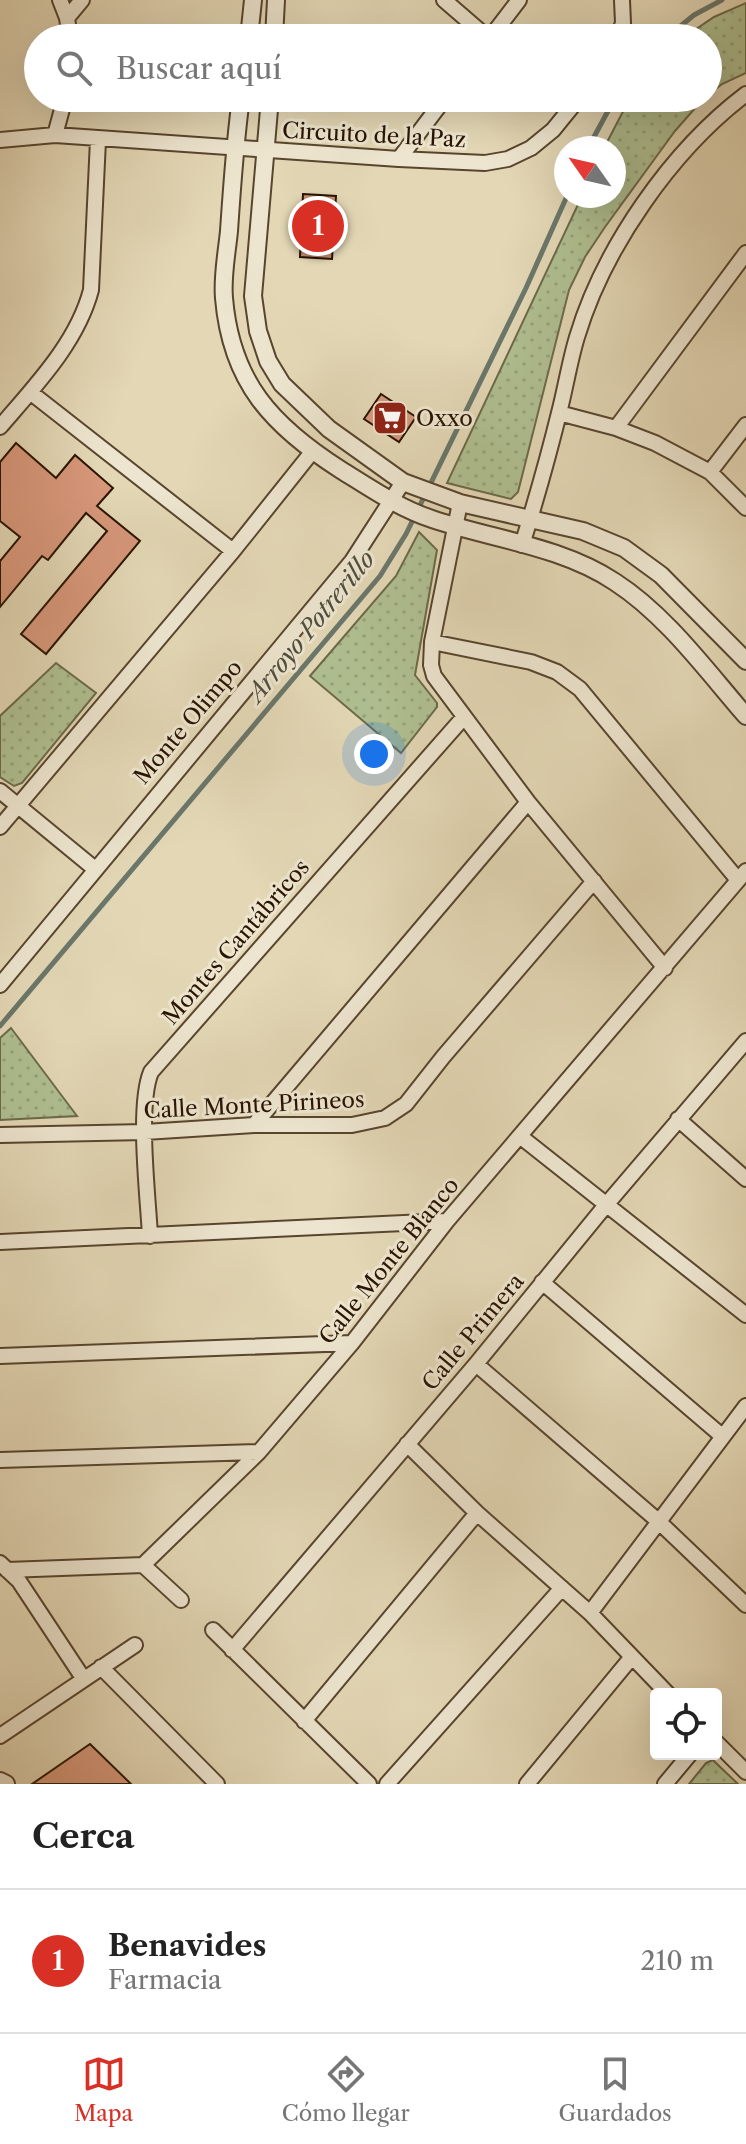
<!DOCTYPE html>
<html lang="es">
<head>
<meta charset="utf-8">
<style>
  body { margin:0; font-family:"Libre Caslon Text",serif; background:#f2f2f2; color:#222 }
  .controls { position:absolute; right:24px; bottom:24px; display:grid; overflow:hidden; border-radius:8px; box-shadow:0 8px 32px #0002 }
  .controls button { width:72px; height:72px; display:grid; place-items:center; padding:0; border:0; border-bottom:2px solid #e0e0e0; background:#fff; color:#222; font:40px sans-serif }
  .compass { position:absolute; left:554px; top:136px; width:72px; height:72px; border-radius:50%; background:#fff; box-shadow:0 8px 32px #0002; rotate:304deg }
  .you { position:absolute; left:374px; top:754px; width:28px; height:28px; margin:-20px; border:6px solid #fff; border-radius:50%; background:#1a73e8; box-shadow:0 0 0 12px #1a73e833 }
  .badge { display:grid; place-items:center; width:52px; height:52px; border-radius:50%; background:#d93025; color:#fff; font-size:26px; font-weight:700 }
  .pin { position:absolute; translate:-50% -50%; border:4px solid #fff; box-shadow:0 2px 8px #0006 }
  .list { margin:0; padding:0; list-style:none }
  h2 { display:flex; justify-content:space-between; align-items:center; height:104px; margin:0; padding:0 32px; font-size:34px }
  h2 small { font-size:26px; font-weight:400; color:#767676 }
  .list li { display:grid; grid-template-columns:52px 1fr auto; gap:24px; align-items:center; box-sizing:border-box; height:144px; padding:0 32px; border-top:2px solid #e0e0e0 }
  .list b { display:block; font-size:30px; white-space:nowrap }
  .list p { margin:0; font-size:26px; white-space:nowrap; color:#767676 }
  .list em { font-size:26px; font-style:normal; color:#767676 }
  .icon { flex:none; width:44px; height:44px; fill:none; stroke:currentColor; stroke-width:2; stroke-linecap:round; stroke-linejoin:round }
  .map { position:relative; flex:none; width:746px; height:1784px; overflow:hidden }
  .search { position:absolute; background:#fff; box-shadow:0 8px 32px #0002; left:24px; right:24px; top:24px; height:88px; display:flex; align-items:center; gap:20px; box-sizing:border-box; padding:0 28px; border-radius:44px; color:#767676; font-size:30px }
  .sheet { height:248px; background:#fff }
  nav { display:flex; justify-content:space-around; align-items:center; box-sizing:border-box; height:112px; border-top:2px solid #e0e0e0; background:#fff; font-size:22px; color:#767676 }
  nav a { display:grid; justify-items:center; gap:4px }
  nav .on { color:#d93025 }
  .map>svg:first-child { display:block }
  .park { fill:url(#park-dots); stroke:#6c6a49; stroke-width:2 }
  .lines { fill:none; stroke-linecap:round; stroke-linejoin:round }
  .stream { stroke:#6a776b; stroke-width:5 }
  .building { fill:#d7977a; stroke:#291401; stroke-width:2 }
  .minor-casing { stroke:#58452e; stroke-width:18 }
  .tertiary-casing { stroke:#58452e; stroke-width:20 }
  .minor { stroke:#ede5cf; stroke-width:14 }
  .tertiary { stroke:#ede5cf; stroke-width:16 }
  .labels { text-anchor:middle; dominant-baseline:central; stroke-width:6; stroke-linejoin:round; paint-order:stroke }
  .street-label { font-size:22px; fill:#291401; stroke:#ede5cf }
  .poi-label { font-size:22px; fill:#291401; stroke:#ede5cf; text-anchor:start }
  .water-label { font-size:24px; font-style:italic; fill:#4f4e3f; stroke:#ede5cf }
</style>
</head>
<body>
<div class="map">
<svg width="746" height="1784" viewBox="0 0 746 1784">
  <defs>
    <pattern id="park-dots" width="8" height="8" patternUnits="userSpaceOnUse" patternTransform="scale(2)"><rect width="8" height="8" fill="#afbf91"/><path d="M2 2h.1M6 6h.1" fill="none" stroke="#97a37b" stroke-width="1.8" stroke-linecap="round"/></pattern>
  </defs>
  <rect width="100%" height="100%" fill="#e3d7b5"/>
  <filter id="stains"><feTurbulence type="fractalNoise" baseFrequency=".0025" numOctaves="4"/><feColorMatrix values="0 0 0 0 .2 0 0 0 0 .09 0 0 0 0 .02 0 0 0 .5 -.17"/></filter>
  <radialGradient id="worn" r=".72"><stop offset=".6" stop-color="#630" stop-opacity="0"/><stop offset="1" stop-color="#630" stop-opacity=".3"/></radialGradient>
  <path class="park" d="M746,3V73L722,84L708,95V38H683L714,17Z
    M630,98H704L675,131L605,227L585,257L569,290L518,492L511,499L447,483L582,196H614V148H604Z
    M419,532L437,550L415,675L437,703V707L401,753L310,676L396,576Z
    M56,663L96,693L22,783L14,786L0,777V716Z
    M11,1028L77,1116L0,1120V1038Z
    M713,1760L716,1763L738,1784H689L706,1763Z"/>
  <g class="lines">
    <path class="stream" d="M666,38L694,15L722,0
      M588,148L615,98
      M0,1026L380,576L406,534L526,288L567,196"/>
  </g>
  <path class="building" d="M303,194L336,196L332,259L300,257Z
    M381,394L416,417L399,442L364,419Z
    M16,443L56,478L75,455L113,488L97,506L140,541L46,654L21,634L107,531L86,513L48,560L42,556L0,607V561L20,537L0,521V462Z
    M90,1744L131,1784H32Z"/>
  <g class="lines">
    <g class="minor-casing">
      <path id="minor" d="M60,0L67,18L70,38
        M444,0L488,38
        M67,18L82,0
        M490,38L519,0
        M617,38L623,23L622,0
        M55,135L65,98
        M0,140L55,135L399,159L485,163L508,159L531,148L553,130L579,98
        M399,159L445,98
        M30,392L233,551
        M559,413L616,428L655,443L710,472L746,508
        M0,427C35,386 77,343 91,290L98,140
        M616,428L746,253
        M710,472L746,425
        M460,503L432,642L431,665L434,676L528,802L665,968
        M522,545C536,500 549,454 560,409C566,385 570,360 577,337C604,247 672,150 746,94
        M432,642L531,662L557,672L580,689L738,880
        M0,791L95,869
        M0,827L233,551L312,452
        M0,985L352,561L403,482
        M678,1119L746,1179
        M254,1125L528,802
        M0,1135L145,1132L254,1125H352L385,1118L406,1104L443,1057L594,881
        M521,1137L746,1315
        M150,1236C148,1196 137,1106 151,1072L463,718
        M0,1242L447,1221
        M542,1282L722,1436
        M0,1356L352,1343
        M476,1364L657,1520L746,1605
        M407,1444L477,1513L590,1613L668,1694
        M0,1460L259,1452
        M0,1563L19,1581L83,1678
        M143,1565L181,1600
        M7,1570L143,1565L259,1452L352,1343L447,1221L746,871
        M590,1613L746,1406
        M213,1630L369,1784
        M232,1650L476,1364L606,1205L746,1041
        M101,1667L217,1784
        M304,1721L477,1513
        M0,1736L135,1645
        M716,1742L746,1772
        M387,1784L562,1588
        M527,1784L631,1658
        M665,1784L690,1754"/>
    </g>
    <g class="tertiary-casing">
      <path id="tertiary" d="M249,38L253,0
        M274,38L276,0
        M241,98C235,142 232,186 229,231C227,252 222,276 224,298C231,382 272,426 341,470C370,488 399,508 432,519C491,539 561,546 615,582C666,615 706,670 746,716
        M270,98L253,296L258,331L268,361L282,384L329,429L403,482L460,503L583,531L624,548L661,575L746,661
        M0,1781L6,1784"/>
    </g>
    <use href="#minor" class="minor"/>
    <use href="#tertiary" class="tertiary"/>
  </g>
  <defs>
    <g id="supermarket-square" transform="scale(1.8)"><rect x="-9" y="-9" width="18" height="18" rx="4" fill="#8f2418" stroke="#ede5cf"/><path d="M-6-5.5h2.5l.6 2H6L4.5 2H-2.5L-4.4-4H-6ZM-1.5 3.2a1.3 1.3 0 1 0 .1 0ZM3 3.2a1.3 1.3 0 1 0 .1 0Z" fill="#fff"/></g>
  </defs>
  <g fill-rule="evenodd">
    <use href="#supermarket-square" x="390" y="418"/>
  </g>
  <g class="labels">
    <g class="street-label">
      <text transform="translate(374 135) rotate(3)">Circuito de la Paz</text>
      <text transform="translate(188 722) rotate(-50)">Monte Olimpo</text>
      <text transform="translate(236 942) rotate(-49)">Montes Cantábricos</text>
      <text transform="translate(254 1105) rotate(-3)">Calle Monte Pirineos</text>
      <text transform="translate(389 1261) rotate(-51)">Calle Monte Blanco</text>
      <text transform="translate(473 1332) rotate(-50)">Calle Primera</text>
    </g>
    <g class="poi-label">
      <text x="416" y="418">Oxxo</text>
    </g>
    <g class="water-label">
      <text transform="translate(311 626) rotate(-51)">Arroyo Potrerillo</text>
    </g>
  </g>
  <rect width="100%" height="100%" filter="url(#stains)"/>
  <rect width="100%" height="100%" fill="url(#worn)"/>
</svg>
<div class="controls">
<button><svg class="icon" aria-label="locate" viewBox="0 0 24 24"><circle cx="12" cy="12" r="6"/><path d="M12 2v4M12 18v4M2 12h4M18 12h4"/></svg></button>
</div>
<svg class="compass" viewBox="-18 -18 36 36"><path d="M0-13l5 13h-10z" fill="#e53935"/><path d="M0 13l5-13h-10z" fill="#767676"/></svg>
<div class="you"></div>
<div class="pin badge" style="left:318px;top:226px">1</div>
<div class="search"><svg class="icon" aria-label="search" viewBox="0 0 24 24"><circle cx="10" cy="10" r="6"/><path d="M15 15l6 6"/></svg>Buscar aquí</div>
</div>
<section class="sheet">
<h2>Cerca<small></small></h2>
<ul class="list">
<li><span class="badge">1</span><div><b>Benavides</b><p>Farmacia</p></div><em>210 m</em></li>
</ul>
</section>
<nav>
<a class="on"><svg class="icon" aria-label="map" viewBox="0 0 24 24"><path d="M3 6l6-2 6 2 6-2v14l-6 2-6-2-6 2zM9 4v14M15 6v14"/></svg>Mapa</a>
<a><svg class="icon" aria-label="directions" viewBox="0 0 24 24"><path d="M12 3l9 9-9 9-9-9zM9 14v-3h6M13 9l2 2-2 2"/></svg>Cómo llegar</a>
<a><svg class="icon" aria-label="saved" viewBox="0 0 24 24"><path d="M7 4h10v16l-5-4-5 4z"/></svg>Guardados</a>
</nav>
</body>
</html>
